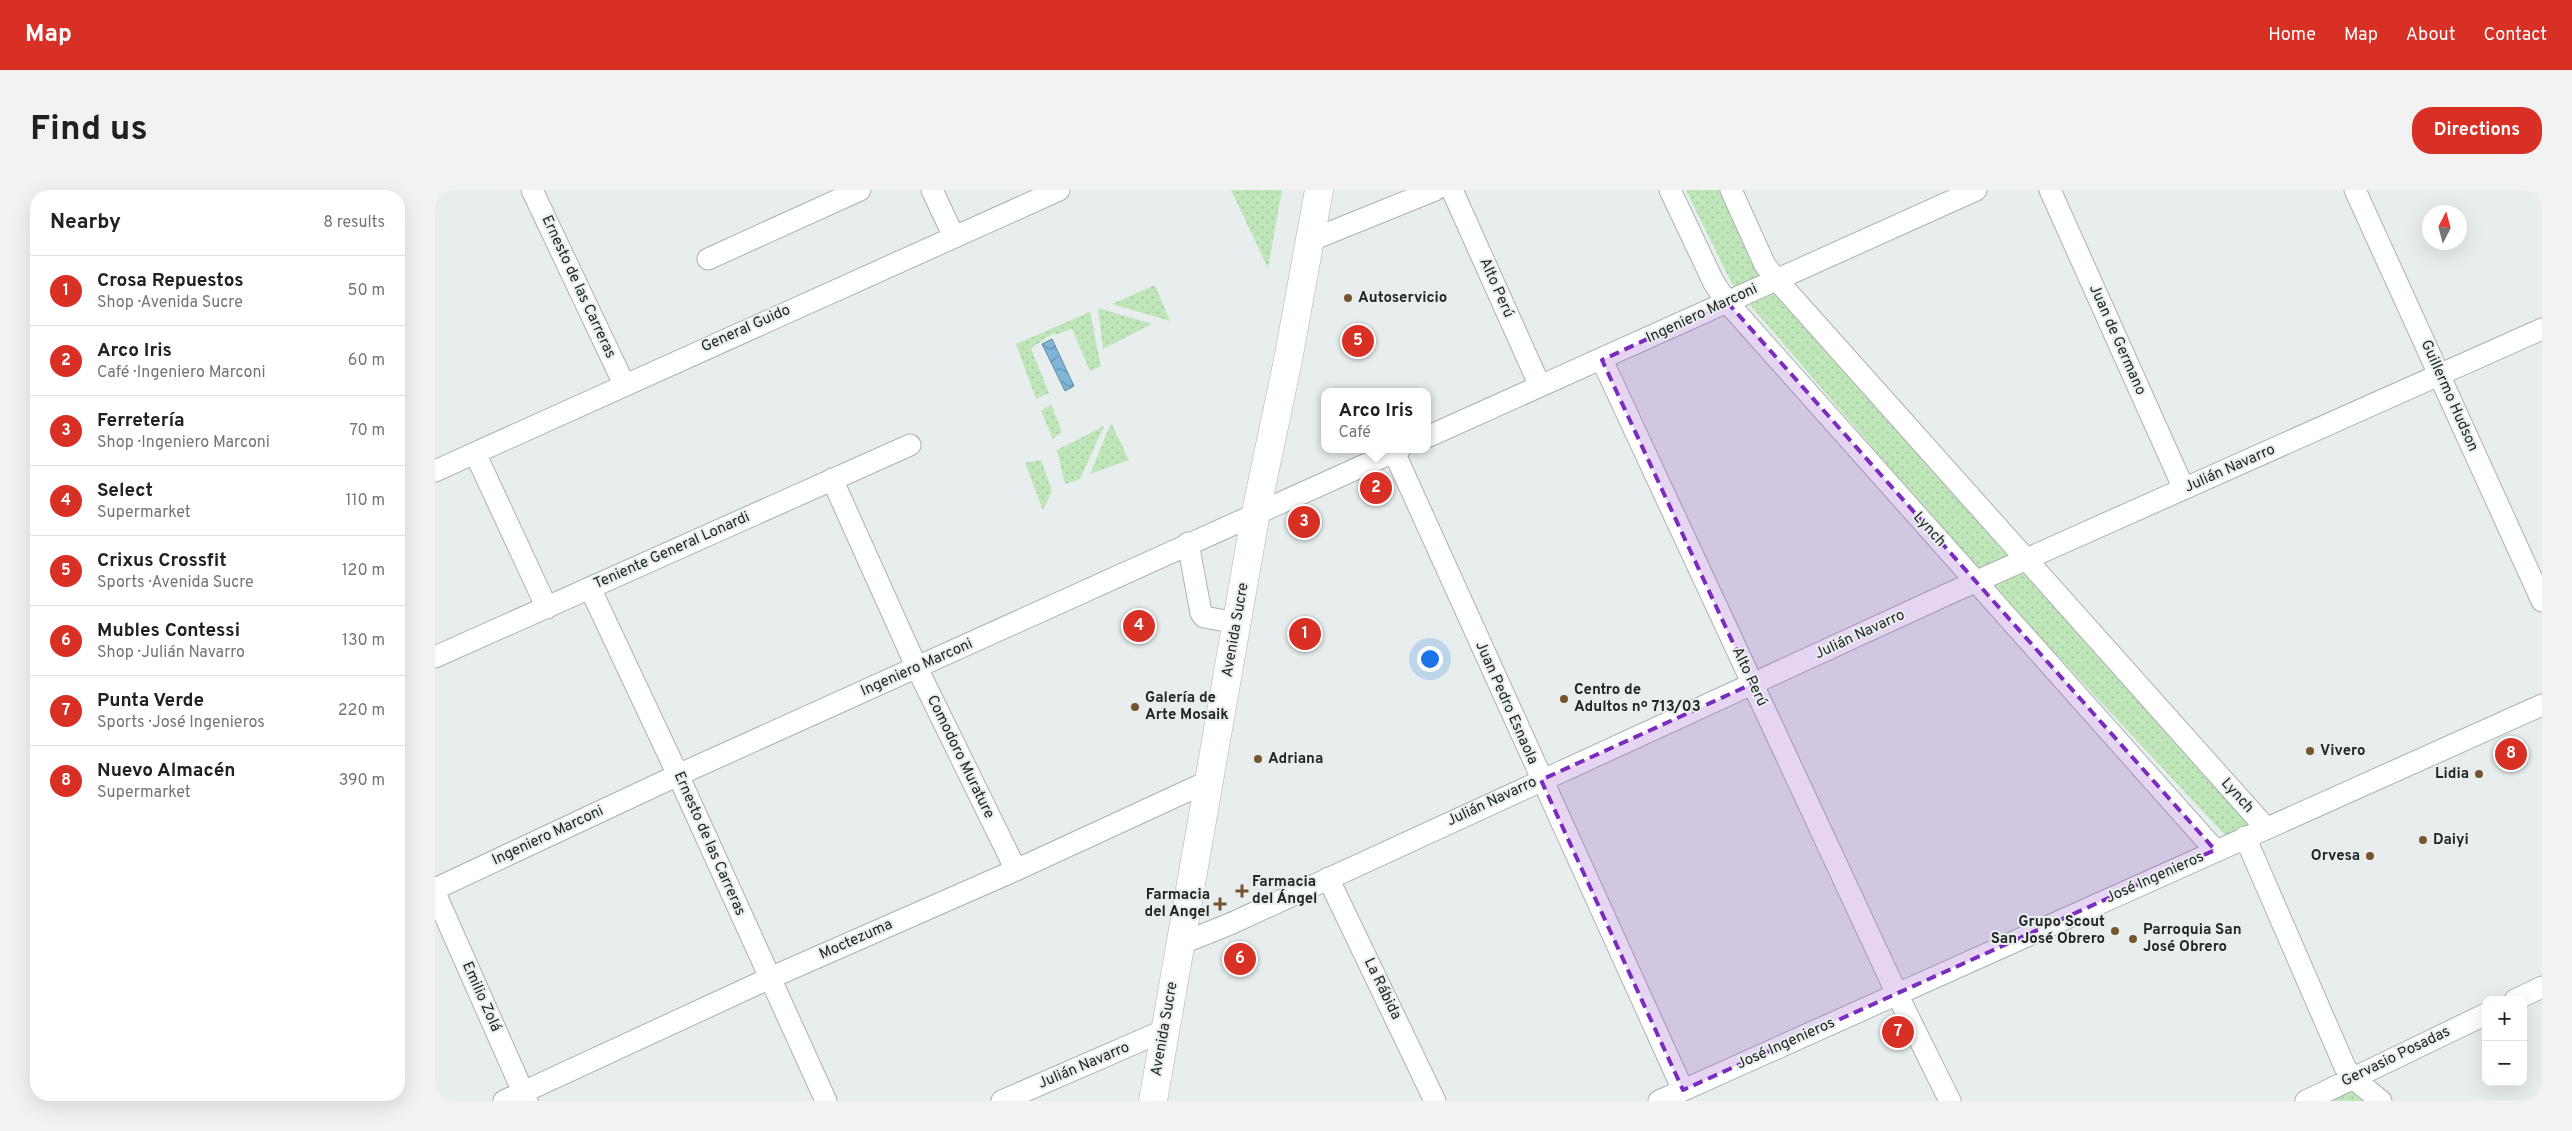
<!DOCTYPE html>
<html lang="en">
<head>
<meta charset="utf-8">
<style>
  body { margin:0; font-family:Overpass,sans-serif; background:#f2f2f2; color:#202124 }
  .controls { position:absolute; right:15px; bottom:15px; display:grid; overflow:hidden; border-radius:10px; box-shadow:0 5px 20px #0002 }
  .controls button { width:45px; height:45px; display:grid; place-items:center; padding:0; border:0; border-bottom:1px solid #e0e0e0; background:#fff; color:#202124; font:25px sans-serif }
  .compass { position:absolute; left:1987px; top:15px; width:45px; height:45px; border-radius:50%; background:#fff; box-shadow:0 5px 20px #0002; rotate:6deg }
  .you { position:absolute; left:994px; top:468px; width:18px; height:18px; margin:-12px; border:4px solid #fff; border-radius:50%; background:#1a73e8; box-shadow:0 0 0 8px #1a73e833 }
  .badge { display:grid; place-items:center; width:32px; height:32px; border-radius:50%; background:#d93025; color:#fff; font-size:16px; font-weight:700 }
  .pin { position:absolute; translate:-50% -50%; border:2px solid #fff; box-shadow:0 1px 5px #0006 }
  .popup { position:absolute; left:886px; top:198px; width:110px; height:65px; box-sizing:border-box; display:grid; place-content:center; border-radius:10px; background:#fff; filter:drop-shadow(0 1px 4px #0005); font-size:16px; white-space:nowrap; color:#757577 }
  .popup b { font-size:19px; color:#202124 }
  .popup::after { content:''; position:absolute; left:50%; top:100%; margin-left:-10px; border:10px solid transparent; border-top-color:#fff }
  .list { margin:0; padding:0; list-style:none }
  h2 { display:flex; justify-content:space-between; align-items:center; height:65px; margin:0; padding:0 20px; font-size:21px }
  h2 small { font-size:16px; font-weight:400; color:#757577 }
  .list li { display:grid; grid-template-columns:32px 1fr auto; gap:15px; align-items:center; box-sizing:border-box; height:70px; padding:0 20px; border-top:1px solid #e0e0e0 }
  .list b { display:block; font-size:19px; white-space:nowrap }
  .list p { margin:0; font-size:16px; white-space:nowrap; color:#757577 }
  .list em { font-size:16px; font-style:normal; color:#757577 }
  .map { position:relative; flex:none; width:2107px; height:911px; overflow:hidden; border-radius:20px }
  header { display:flex; align-items:center; gap:30px; box-sizing:border-box; height:70px; padding:0 25px; background:#d93025; color:#fff }
  header strong { font-size:24px }
  nav { display:flex; gap:28px; margin-inline-start:auto; font-size:18px }
  .intro { display:flex; align-items:center; justify-content:space-between; box-sizing:border-box; height:120px; padding:0 30px }
  h1 { margin:0; font-size:35px }
  .button { padding:12px 22px; border-radius:20px; background:#d93025; color:#fff; font-size:18px; font-weight:700 }
  main { display:flex; gap:30px; padding:0 30px }
  aside { flex:1; background:#fff; border-radius:20px; box-shadow:0 5px 20px #0002 }
  .map>svg:first-child { display:block }
  .park { fill:url(#park-dots) }
  .water { fill:url(#water-waves); stroke:#638aa3 }
  .lines { fill:none; stroke-linecap:round; stroke-linejoin:round }
  .minor-casing { stroke:#abb2b1; stroke-width:23 }
  .major-casing { stroke:#abb2b1; stroke-width:29 }
  .minor { stroke:#fff; stroke-width:21 }
  .major { stroke:#fff; stroke-width:28 }
  .marked { fill:#7b2cbf; fill-opacity:0.2; stroke:#7b2cbf; stroke-width:4; stroke-dasharray:10 6; stroke-linejoin:round }
  .poi-dot { fill:#77552c; stroke:#e7eeed; stroke-width:2 }
  .labels { text-anchor:middle; dominant-baseline:central; stroke-width:4; stroke-linejoin:round; paint-order:stroke }
  .street-label { font-size:15px; fill:#242626; stroke:#e7eeed }
  .poi-label { font-size:15px; font-weight:bold; fill:#242626; stroke:#e7eeed; text-anchor:start }
</style>
</head>
<body>
<header>
<strong>Map</strong>
<nav><a>Home</a><a>Map</a><a>About</a><a>Contact</a></nav>
</header>
<div class="intro"><h1>Find us</h1><a class="button">Directions</a></div>
<main>
<aside>
<h2>Nearby<small>8 results</small></h2>
<ul class="list">
<li><span class="badge">1</span><div><b>Crosa Repuestos</b><p>Shop · Avenida Sucre</p></div><em>50 m</em></li>
<li><span class="badge">2</span><div><b>Arco Iris</b><p>Café · Ingeniero Marconi</p></div><em>60 m</em></li>
<li><span class="badge">3</span><div><b>Ferretería</b><p>Shop · Ingeniero Marconi</p></div><em>70 m</em></li>
<li><span class="badge">4</span><div><b>Select</b><p>Supermarket</p></div><em>110 m</em></li>
<li><span class="badge">5</span><div><b>Crixus Crossfit</b><p>Sports · Avenida Sucre</p></div><em>120 m</em></li>
<li><span class="badge">6</span><div><b>Mubles Contessi</b><p>Shop · Julián Navarro</p></div><em>130 m</em></li>
<li><span class="badge">7</span><div><b>Punta Verde</b><p>Sports · José Ingenieros</p></div><em>220 m</em></li>
<li><span class="badge">8</span><div><b>Nuevo Almacén</b><p>Supermarket</p></div><em>390 m</em></li>
</ul>
</aside>
<div class="map">
<svg width="2107" height="911" viewBox="0 0 2107 911">
  <defs>
    <pattern id="park-dots" width="8" height="8" patternUnits="userSpaceOnUse" patternTransform="scale(1.25)"><rect width="8" height="8" fill="#bee6b9"/><path d="M2 2h.1M6 6h.1" fill="none" stroke="#a3c59f" stroke-width="1.8" stroke-linecap="round"/></pattern>
    <pattern id="water-waves" width="16" height="10" patternUnits="userSpaceOnUse" patternTransform="scale(1.25)"><rect width="16" height="10" fill="#7eb5d9"/><path d="M0 5q4-4 8 0t8 0" fill="none" stroke="#6793b0"/></pattern>
  </defs>
  <rect width="100%" height="100%" fill="#e7eeed"/>
  <path class="park" d="M796,0H847L833,78Z
    M1251,0H1287L1328,82L1818,634L1790,645L1547,385L1297,94Z
    M720,95L735,131L677,114Z
    M663,118L717,134L668,159Z
    M655,122L666,176L655,181L637,139L620,145L619,143L596,158L614,203L601,209L581,154Z
    M616,214L627,242L618,249L606,221Z
    M676,233L694,270L655,284Z
    M669,236L645,289L630,294L622,260Z
    M606,270L617,301L608,320L590,273Z
    M1918,888L1941,911H1871Z"/>
  <path class="water" d="M617,149L639,196L630,201L607,154Z"/>
  <g class="lines">
    <g class="minor-casing">
      <path id="minor" d="M97,0L189,194
        M497,0L519,47
        M1017,0L1105,196
        M1235,0L1279,93L1292,112L1780,660
        M1296,0L1330,75L1341,89L1831,638
        M1615,0L1749,299
        M1920,0L2107,411
        M874,51L1000,0
        M273,69L425,0
        M1167,170L1462,804L1515,911
        M992,247L1541,0
        M959,262L1248,900
        M40,263L112,418
        M0,281L624,0
        M397,289L482,478L581,680
        M753,353L766,423L769,427L802,433
        M155,398L243,585L391,911
        M0,467L475,255
        M1810,647L1910,877L1918,888L1946,911
        M893,688L1000,911
        M0,699L243,585L965,259
        M0,703L92,911
        M745,754L795,734L1513,404L2107,139
        M2080,810L2107,797
        M69,911L335,788L581,680L774,591
        M567,911L730,840
        M1224,911L2107,515
        M1871,911L2051,824"/>
    </g>
    <g class="major-casing">
      <path id="major" d="M718,911L821,322L853,170L884,0"/>
    </g>
    <use href="#minor" class="minor"/>
    <use href="#major" class="major"/>
  </g>
  <path class="marked" d="M1292,112L1780,660L1248,900L1106,590L1317,494L1167,170Z"/>
  <g class="poi-dot">
    <circle cx="913" cy="108" r="5"/>
    <circle cx="1129" cy="509" r="5"/>
    <circle cx="700" cy="517" r="5"/>
    <circle cx="1875" cy="561" r="5"/>
    <circle cx="823" cy="569" r="5"/>
    <circle cx="2044" cy="584" r="5"/>
    <circle cx="1988" cy="650" r="5"/>
    <circle cx="1935" cy="666" r="5"/>
    <path d="M804.5 693.5h5v5h5v5h-5v5h-5v-5h-5v-5h5z"/>
    <path d="M782.5 706.5h5v5h5v5h-5v5h-5v-5h-5v-5h5z"/>
    <circle cx="1680" cy="741" r="5"/>
    <circle cx="1698" cy="749" r="5"/>
  </g>
  <g class="labels">
    <g class="street-label">
      <text transform="translate(143 97) rotate(65)">Ernesto de las Carreras</text>
      <text transform="translate(1061 98) rotate(66)">Alto Perú</text>
      <text transform="translate(1267 124) rotate(-25)">Ingeniero Marconi</text>
      <text transform="translate(311 139) rotate(-24)">General Guido</text>
      <text transform="translate(1682 150) rotate(66)">Juan de Germano</text>
      <text transform="translate(2014 206) rotate(66)">Guillermo Hudson</text>
      <text transform="translate(1795 279) rotate(-24)">Julián Navarro</text>
      <text transform="translate(1494 340) rotate(48)">Lynch</text>
      <text transform="translate(237 361) rotate(-24)">Teniente General Lonardi</text>
      <text transform="translate(801 440) rotate(-80)">Avenida Sucre</text>
      <text transform="translate(1425 445) rotate(-25)">Julián Navarro</text>
      <text transform="translate(482 478) rotate(-24)">Ingeniero Marconi</text>
      <text transform="translate(1314 487) rotate(65)">Alto Perú</text>
      <text transform="translate(1071 513) rotate(66)">Juan Pedro Esnaola</text>
      <text transform="translate(525 567) rotate(64)">Comodoro Murature</text>
      <text transform="translate(1802 606) rotate(48)">Lynch</text>
      <text transform="translate(1057 612) rotate(-25)">Julián Navarro</text>
      <text transform="translate(113 646) rotate(-25)">Ingeniero Marconi</text>
      <text transform="translate(274 654) rotate(66)">Ernesto de las Carreras</text>
      <text transform="translate(1720 688) rotate(-24)">José Ingenieros</text>
      <text transform="translate(421 750) rotate(-24)">Moctezuma</text>
      <text transform="translate(947 799) rotate(64)">La Rábida</text>
      <text transform="translate(46 807) rotate(66)">Emilio Zolá</text>
      <text transform="translate(730 839) rotate(-80)">Avenida Sucre</text>
      <text transform="translate(1351 854) rotate(-24)">José Ingenieros</text>
      <text transform="translate(1961 867) rotate(-26)">Gervasio Posadas</text>
      <text transform="translate(649 876) rotate(-23)">Julián Navarro</text>
    </g>
    <g class="poi-label">
      <text x="923" y="108">Autoservicio</text>
      <text x="1139" y="500">Centro de<tspan x="1139" dy="17">Adultos nº 713/03</tspan></text>
      <text x="710" y="508">Galería de<tspan x="710" dy="17">Arte Mosaik</tspan></text>
      <text x="1885" y="561">Vivero</text>
      <text x="833" y="569">Adriana</text>
      <text x="2034" y="584" text-anchor="end">Lidia</text>
      <text x="1998" y="650">Daiyi</text>
      <text x="1925" y="666" text-anchor="end">Orvesa</text>
      <text x="817" y="692">Farmacia<tspan x="817" dy="17">del Ángel</tspan></text>
      <text x="775" y="705" text-anchor="end">Farmacia<tspan x="775" dy="17">del Angel</tspan></text>
      <text x="1670" y="732" text-anchor="end">Grupo Scout<tspan x="1670" dy="17">San José Obrero</tspan></text>
      <text x="1708" y="740">Parroquia San<tspan x="1708" dy="17">José Obrero</tspan></text>
    </g>
  </g>
</svg>
<div class="controls">
<button>+</button>
<button>−</button>
</div>
<svg class="compass" viewBox="-18 -18 36 36"><path d="M0-13l5 13h-10z" fill="#e53935"/><path d="M0 13l5-13h-10z" fill="#757577"/></svg>
<div class="you"></div>
<div class="pin badge" style="left:870px;top:444px">1</div>
<div class="pin badge" style="left:941px;top:298px">2</div>
<div class="popup"><b>Arco Iris</b>Café</div>
<div class="pin badge" style="left:869px;top:332px">3</div>
<div class="pin badge" style="left:704px;top:436px">4</div>
<div class="pin badge" style="left:923px;top:151px">5</div>
<div class="pin badge" style="left:805px;top:769px">6</div>
<div class="pin badge" style="left:1463px;top:842px">7</div>
<div class="pin badge" style="left:2076px;top:564px">8</div>
</div>
</main>
</body>
</html>
